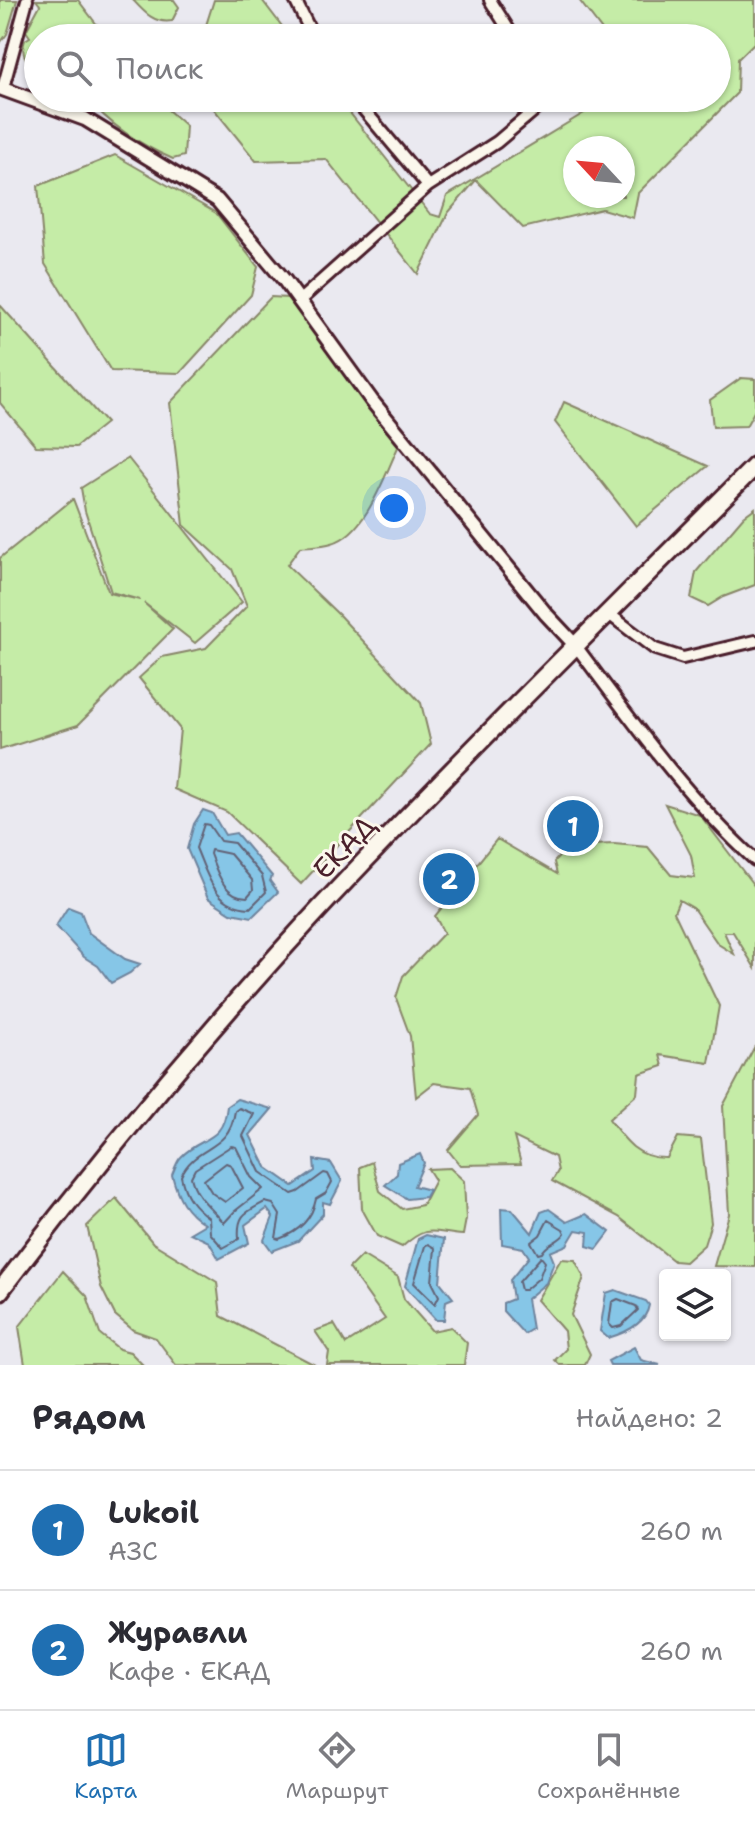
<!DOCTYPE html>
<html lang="ru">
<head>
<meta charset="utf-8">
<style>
  body { margin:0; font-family:"Shantell Sans",sans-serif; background:#f2f2f3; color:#2b2b33 }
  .controls { position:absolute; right:24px; bottom:24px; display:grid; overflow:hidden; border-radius:8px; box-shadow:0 2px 6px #0004 }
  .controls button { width:72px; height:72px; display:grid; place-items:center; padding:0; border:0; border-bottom:2px solid #e1e1e2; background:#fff; color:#2b2b33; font:40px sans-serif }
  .compass { position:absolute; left:563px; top:136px; width:72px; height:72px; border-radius:50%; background:#fff; box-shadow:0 2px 6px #0004; rotate:296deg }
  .you { position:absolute; left:394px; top:508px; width:28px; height:28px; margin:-20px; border:6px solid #fff; border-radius:50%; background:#1a73e8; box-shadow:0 0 0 12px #1a73e833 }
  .badge { display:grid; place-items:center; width:52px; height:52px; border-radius:50%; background:#1f6fb2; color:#fff; font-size:26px; font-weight:700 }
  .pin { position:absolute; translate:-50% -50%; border:4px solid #fff; box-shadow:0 2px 8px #0006 }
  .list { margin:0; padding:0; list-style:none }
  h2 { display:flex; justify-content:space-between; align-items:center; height:104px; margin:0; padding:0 32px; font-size:34px }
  h2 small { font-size:26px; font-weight:400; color:#7c7c81 }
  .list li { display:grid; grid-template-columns:52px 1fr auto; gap:24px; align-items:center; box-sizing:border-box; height:120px; padding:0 32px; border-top:2px solid #e1e1e2 }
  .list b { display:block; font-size:30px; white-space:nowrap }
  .list p { margin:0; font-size:26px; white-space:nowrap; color:#7c7c81 }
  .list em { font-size:26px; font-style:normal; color:#7c7c81 }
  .icon { flex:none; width:44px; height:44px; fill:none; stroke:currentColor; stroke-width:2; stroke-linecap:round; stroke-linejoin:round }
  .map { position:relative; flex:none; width:755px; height:1365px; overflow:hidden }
  .search { position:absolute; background:#fff; box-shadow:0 2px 6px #0004; left:24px; right:24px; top:24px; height:88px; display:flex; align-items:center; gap:20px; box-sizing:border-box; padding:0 28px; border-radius:44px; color:#7c7c81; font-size:30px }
  .sheet { height:344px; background:#fff }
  nav { display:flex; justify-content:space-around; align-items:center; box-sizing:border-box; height:112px; border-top:2px solid #e1e1e2; background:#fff; font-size:22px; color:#7c7c81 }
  nav a { display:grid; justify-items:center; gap:4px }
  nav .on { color:#1f6fb2 }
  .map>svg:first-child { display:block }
  .green { fill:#c5eca7; stroke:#888669; stroke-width:2; fill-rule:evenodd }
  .water { fill:#86c6e7; stroke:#6e839c; stroke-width:2 }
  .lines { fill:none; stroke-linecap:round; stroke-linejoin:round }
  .shore { stroke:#626276; stroke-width:2 }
  .minor-casing { stroke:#4a1f2b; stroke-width:16 }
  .tertiary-casing { stroke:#4a1f2b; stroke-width:18 }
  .trunk-casing { stroke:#4a1f2b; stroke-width:22 }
  .minor { stroke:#fbf7ec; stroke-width:10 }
  .tertiary { stroke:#fbf7ec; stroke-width:12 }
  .trunk { stroke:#fbf7ec; stroke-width:16 }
  .labels { text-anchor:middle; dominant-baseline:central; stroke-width:6; stroke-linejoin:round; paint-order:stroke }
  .street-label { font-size:28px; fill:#4a1f2b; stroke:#fbf7ec }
</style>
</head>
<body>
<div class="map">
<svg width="755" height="1365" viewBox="0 0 755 1365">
  <rect width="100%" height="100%" fill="#eae9f0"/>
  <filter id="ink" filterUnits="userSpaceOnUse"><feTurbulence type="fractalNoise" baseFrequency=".0125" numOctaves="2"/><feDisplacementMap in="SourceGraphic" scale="16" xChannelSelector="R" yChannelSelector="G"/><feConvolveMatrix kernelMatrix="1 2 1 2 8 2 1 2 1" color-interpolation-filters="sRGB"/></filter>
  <g filter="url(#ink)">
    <path class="green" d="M0,0H17L7,34L0,43Z
      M36,0H78L107,38H38V71C26,62 20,54 25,40L30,37L26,31L40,5Z
      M133,0H174L179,7L172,21C154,24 144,12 133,0Z
      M214,0H262L291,38H202Z
      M579,0H755V42L738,59L737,93L638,193L633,218L602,209L523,228L476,180L448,213L418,274L326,159L256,161L205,98H338L430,214L440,217L447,196L594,107L605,98H717V38H608ZM575,148H623V196H575Z
      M87,98H150L158,101L186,126L184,156L173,159C140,145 110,125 87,98Z
      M115,155L216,213L258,267L251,295L180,373L111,371L45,264L38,186Z
      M271,297L288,298L399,445C385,475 366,534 332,543C323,546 311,546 300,547L287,565L339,615L421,703L431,744L301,884L227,812L174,789L180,729L139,678L162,657L206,648L247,606L232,569L184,525L170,403Z
      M0,305L106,423L76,447L36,446L0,403Z
      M741,378L755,379V410L746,426L713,427L710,400Z
      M564,402L708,466L636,526L555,422Z
      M128,458L242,602L195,643L144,603L173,629L78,725L0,750V558L73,499L109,593L140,600L111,592L85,511L81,488Z
      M755,508V585L723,597L708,606L691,598L696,572L744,516Z
      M665,804L700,815L755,887V968L733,932H724L734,954L718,944L693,908L679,900L674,912L719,1006L709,1063L660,1055L663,1066L639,1074L637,1094L609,1119C625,1141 638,1159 667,1158L678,1137L701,1139L711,1223L704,1245L685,1262L674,1261L619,1217L552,1181L558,1171L555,1157L514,1137L521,1164L460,1165L448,1150L478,1115L470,1088L434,1083L416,1097L410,1036L396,998L403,976L444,933L435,916L497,839L557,874L554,862L569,846L614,844L648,847L671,875L695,878L691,855Z
      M755,1046V1267L714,1266L729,1214L723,1106Z
      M372,1162L380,1191L402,1209L422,1205L435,1180L428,1169L450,1168L464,1181L466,1219L463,1235C433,1233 428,1223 402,1247L377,1236L362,1209L360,1167Z
      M116,1198L153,1243L217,1282L221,1316L315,1365H176L156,1338L133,1330L115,1315L101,1287L87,1226Z
      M362,1255L398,1277L404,1299L432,1331L451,1327L467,1343L464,1365H327L329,1352L315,1331L334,1324L346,1344L385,1319L349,1268Z
      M561,1259L575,1260L584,1277L571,1315L590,1354L585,1365H560L555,1360L566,1349L564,1331L537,1300Z
      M63,1271L87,1296L100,1334L119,1349L130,1352L143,1365H25L19,1327Z"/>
    <path class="water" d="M203,810L212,813L225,835L236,833L272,876L270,881L278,892L252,917L231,913L208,898L187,849L194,824Z
      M68,907L81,912L89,933L125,959L140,964L130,973L111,983L98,966L84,957L56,926Z
      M237,1099L272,1109L250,1135L266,1167L293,1186L315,1171L314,1160L331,1163L342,1181L330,1204L323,1202V1214L298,1241L272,1251L264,1240L273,1217L267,1209L245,1225L249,1243L219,1259L209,1242L190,1233L205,1224C185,1211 178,1198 172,1175C174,1170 177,1161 181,1157C202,1135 223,1144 227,1106Z
      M420,1154L424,1163L414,1186L429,1190L425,1197L407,1199L385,1185L397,1174L398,1163Z
      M501,1208L512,1209L532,1233L541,1212L549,1209L567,1222L586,1214L610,1232L597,1249L587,1246L588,1232L576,1230L567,1245L550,1252L554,1262L546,1283L527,1299L532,1329L524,1334L503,1311V1303L513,1299L510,1280L529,1257L523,1248L502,1244Z
      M426,1235L444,1239L440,1282L453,1298L446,1301L444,1320H436L405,1286L418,1239Z
      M615,1290L646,1301L649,1305C646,1324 625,1333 608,1338L600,1331L606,1293Z
      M634,1347L641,1360L660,1365H610L608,1361Z"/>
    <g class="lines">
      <path class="shore" d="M204,824L209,825L220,841L234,843L262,876L266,892L250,908C214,906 208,876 196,848Z
        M211,850L230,854L252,880L253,890L247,897C224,897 217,872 210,854Z
        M239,1108L254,1114L243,1136L260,1172L292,1194L298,1192L324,1173L328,1174L332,1182L326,1193L316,1199C312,1219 298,1232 279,1239L276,1238L280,1215L273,1204L265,1202C244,1213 237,1215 239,1239L223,1248L210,1233L209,1218C193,1206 185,1196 181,1176C195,1144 229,1153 235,1111Z
        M231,1146L236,1147L251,1177L263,1189L235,1211L224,1223C212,1208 196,1198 191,1177L195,1169Z
        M226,1163L231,1165L243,1188L225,1202L212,1193L204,1180Z
        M548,1220L563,1229L565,1233C559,1243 547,1242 542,1253L538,1254L531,1242L540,1235Z
        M428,1244L435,1248L432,1282L439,1296L435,1304L414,1283L425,1246Z
        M541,1257L545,1262L539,1278L525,1290H521L519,1282Z
        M618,1299L636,1306L638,1310L621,1326L613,1328L609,1324L612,1302Z"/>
      <g class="minor-casing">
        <path id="minor" d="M295,0L314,38
          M490,0L514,38
          M3,88L27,0
          M354,98L428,186
          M299,301L428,186L497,142L549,98
          M609,614L655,649L683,658L755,641
          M576,646C632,721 686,797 755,860"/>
      </g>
      <g class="tertiary-casing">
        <path id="tertiary" d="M0,88L85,119L217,200L285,281L372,401L546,614L576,646"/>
      </g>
      <g class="trunk-casing">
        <path id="trunk" d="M0,1291C97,1163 201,1038 310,919C454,764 606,616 755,466"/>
      </g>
      <use href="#minor" class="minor"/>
      <use href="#tertiary" class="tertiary"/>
      <use href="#trunk" class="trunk"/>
    </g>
  </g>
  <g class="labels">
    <g class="street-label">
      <text transform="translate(344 847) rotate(-46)">ЕКАД</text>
    </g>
  </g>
</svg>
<div class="controls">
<button><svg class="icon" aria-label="layers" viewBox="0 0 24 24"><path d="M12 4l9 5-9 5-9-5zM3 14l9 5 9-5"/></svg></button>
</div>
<svg class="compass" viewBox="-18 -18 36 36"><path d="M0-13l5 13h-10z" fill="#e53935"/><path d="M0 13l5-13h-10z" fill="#7c7c81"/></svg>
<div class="you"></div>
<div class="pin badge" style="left:573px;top:826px">1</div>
<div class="pin badge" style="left:449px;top:879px">2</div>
<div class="search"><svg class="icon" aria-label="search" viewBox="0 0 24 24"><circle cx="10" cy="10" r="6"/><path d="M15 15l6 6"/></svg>Поиск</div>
</div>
<section class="sheet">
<h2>Рядом<small>Найдено: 2</small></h2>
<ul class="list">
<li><span class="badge">1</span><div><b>Lukoil</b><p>АЗС</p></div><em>260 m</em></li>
<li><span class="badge">2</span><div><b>Журавли</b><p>Кафе · ЕКАД</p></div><em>260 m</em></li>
</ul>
</section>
<nav>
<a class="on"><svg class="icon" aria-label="map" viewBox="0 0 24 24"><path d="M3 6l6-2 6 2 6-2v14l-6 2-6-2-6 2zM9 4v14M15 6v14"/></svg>Карта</a>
<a><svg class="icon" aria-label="directions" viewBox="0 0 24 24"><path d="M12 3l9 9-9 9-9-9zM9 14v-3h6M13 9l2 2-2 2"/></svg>Маршрут</a>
<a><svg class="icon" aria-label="saved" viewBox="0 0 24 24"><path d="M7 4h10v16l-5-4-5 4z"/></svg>Сохранённые</a>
</nav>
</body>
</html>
